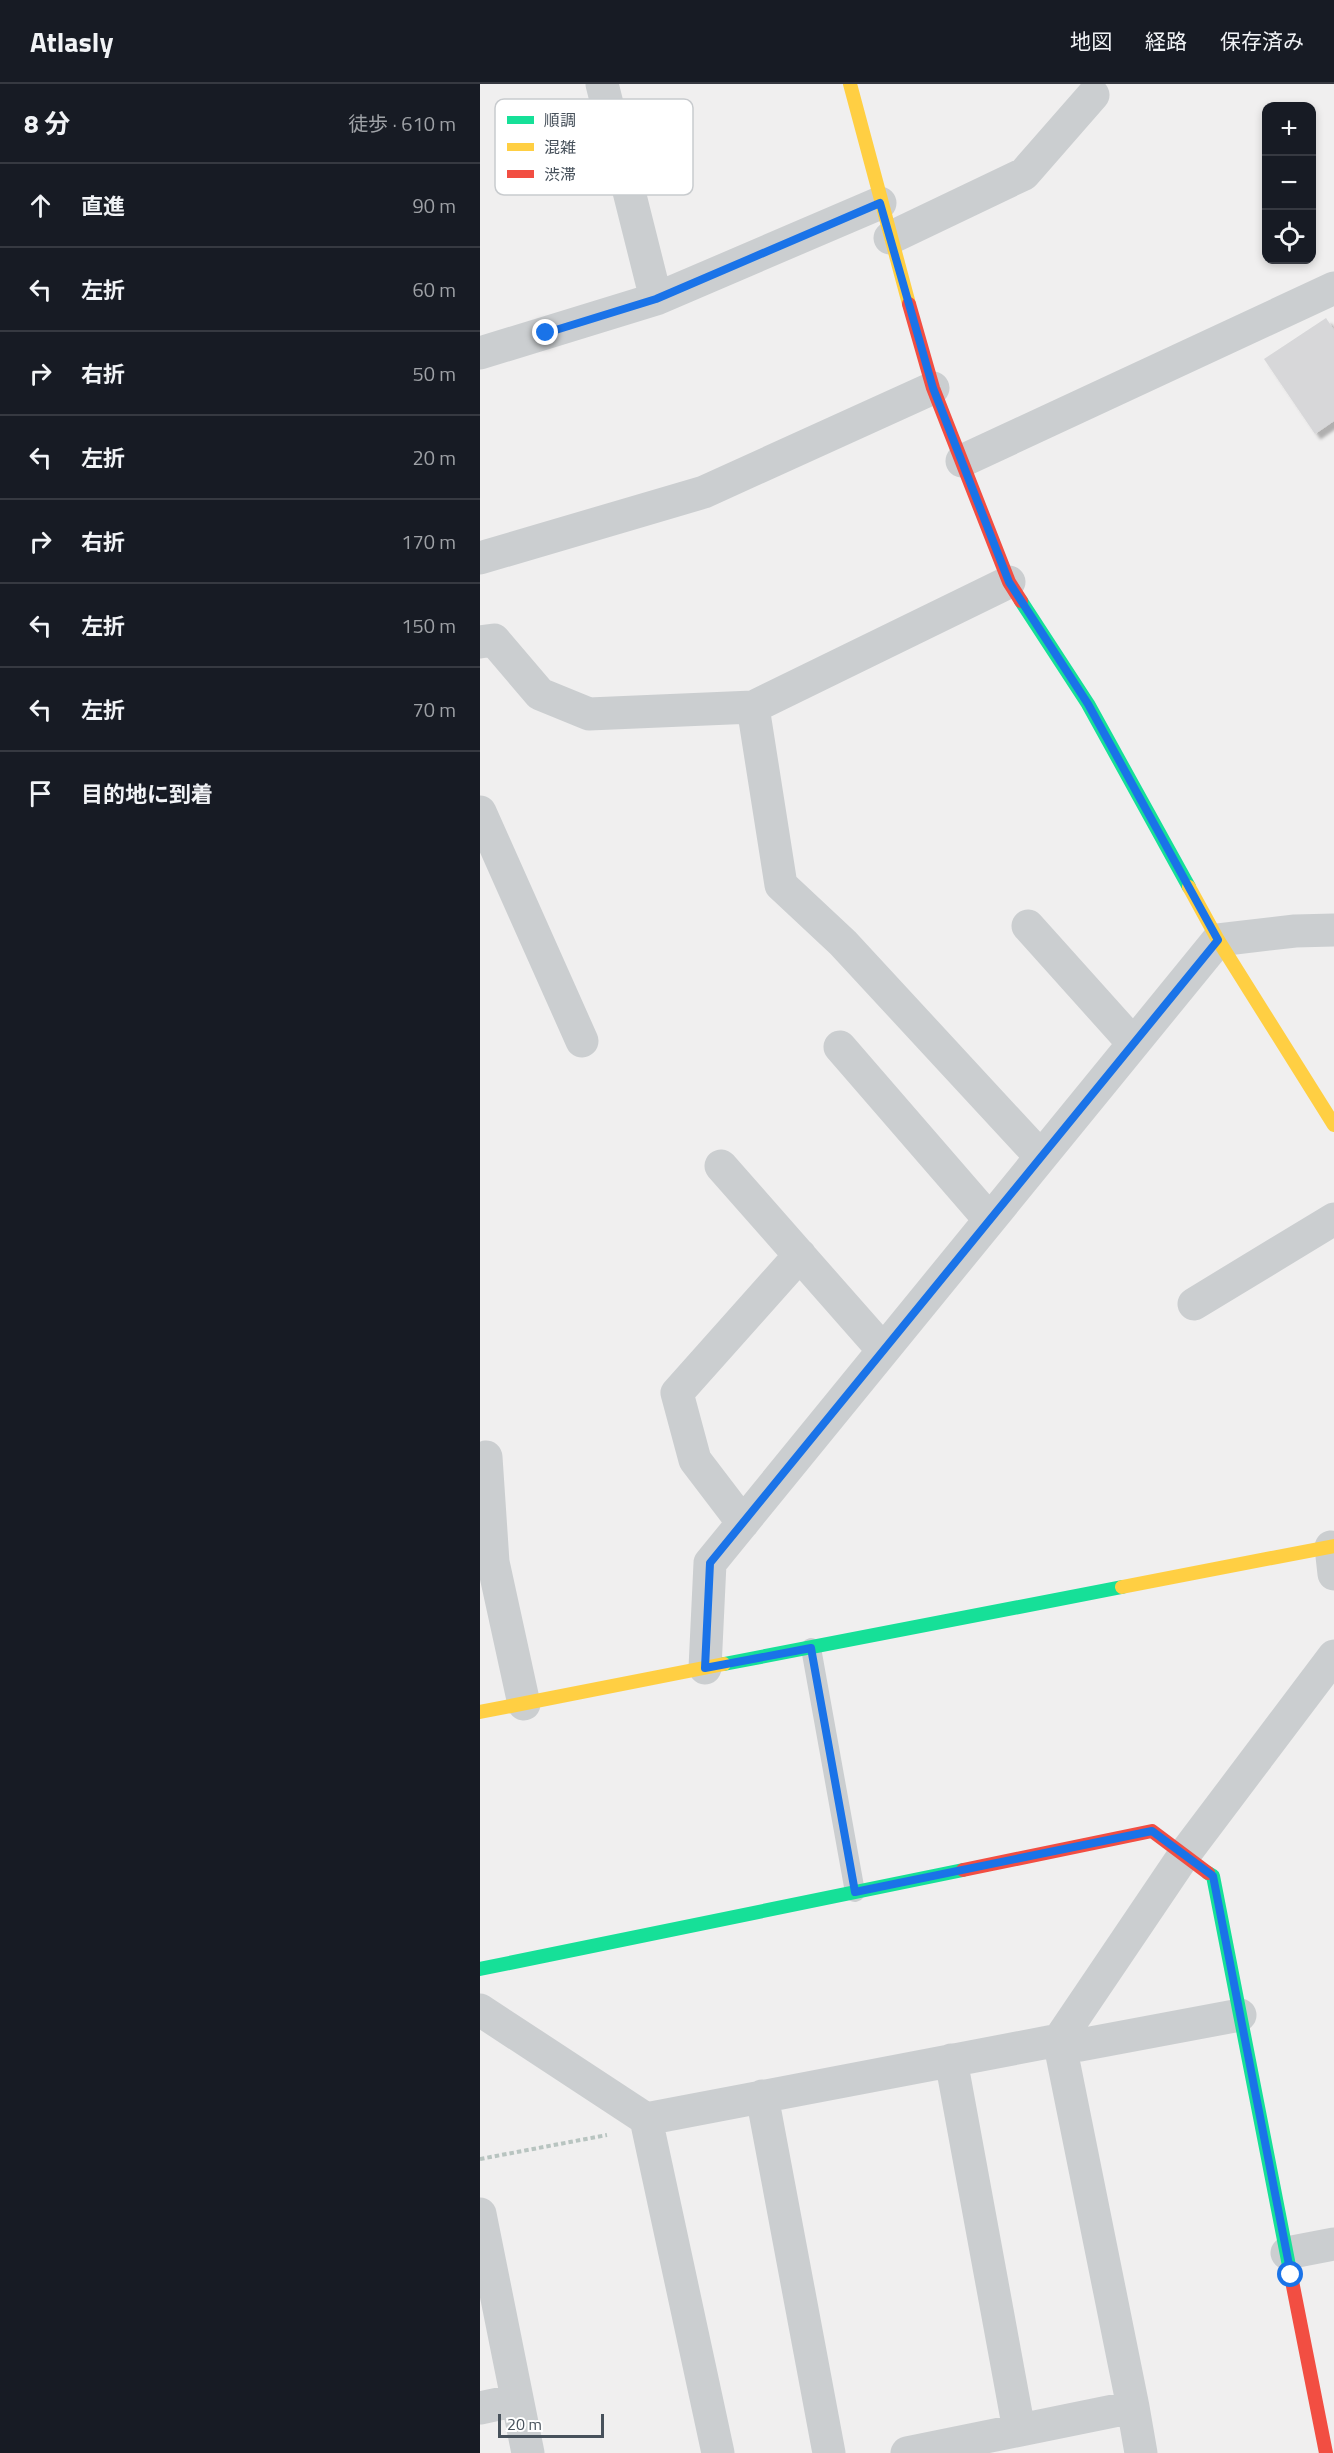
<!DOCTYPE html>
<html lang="ja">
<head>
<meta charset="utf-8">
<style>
  body { margin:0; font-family:"Titillium Web","Noto Sans JP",sans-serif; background:#20242c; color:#f1f3f6 }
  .controls { position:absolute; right:18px; top:18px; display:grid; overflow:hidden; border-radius:12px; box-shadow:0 3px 9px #0003 }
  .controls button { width:54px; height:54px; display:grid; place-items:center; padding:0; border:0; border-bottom:2px solid #363941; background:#171b24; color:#f1f3f6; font:30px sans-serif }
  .scale { position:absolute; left:18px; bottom:15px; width:106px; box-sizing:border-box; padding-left:6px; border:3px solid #47515b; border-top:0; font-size:16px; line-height:21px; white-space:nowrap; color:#47515b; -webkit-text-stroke:4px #fff; paint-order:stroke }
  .stop { position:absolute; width:18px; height:18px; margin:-14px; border:4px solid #1a73e8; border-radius:50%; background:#fff }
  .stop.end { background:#1a73e8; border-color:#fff; box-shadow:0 2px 6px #0008 }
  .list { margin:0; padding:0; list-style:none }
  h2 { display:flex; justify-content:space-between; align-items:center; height:78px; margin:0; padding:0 24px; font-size:26px }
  h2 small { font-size:20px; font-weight:400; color:#9ea1a6 }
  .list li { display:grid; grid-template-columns:39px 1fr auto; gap:18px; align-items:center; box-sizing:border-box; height:84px; padding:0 24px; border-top:2px solid #363941 }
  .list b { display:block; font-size:22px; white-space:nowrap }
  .list em { font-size:20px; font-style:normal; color:#9ea1a6 }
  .icon { flex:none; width:33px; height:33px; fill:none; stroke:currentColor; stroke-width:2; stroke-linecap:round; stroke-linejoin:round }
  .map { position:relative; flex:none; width:854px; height:2369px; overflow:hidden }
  header { display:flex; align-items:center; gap:36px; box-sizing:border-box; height:84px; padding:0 30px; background:#171b24; border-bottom:2px solid #363941 }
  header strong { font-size:28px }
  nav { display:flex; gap:33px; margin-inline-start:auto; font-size:21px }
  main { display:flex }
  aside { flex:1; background:#171b24 }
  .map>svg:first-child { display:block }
  .building { fill:#d7d7d9; filter:url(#shadow) }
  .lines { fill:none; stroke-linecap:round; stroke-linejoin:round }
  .path { stroke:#b8c4c0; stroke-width:4; stroke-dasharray:4.5 3; stroke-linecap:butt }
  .lane { stroke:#cbced0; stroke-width:20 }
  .street { stroke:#cbced0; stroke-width:33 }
  .fast { stroke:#16e098; stroke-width:14 }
  .slow { stroke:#ffcf43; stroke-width:14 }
  .jam { stroke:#f24e42; stroke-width:14 }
  .route { stroke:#1a73e8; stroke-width:8 }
  .key { fill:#fff; stroke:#c8cbce; stroke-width:1.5 }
  .key-label { font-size:16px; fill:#47515b }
</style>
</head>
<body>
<header>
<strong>Atlasly</strong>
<nav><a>地図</a><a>経路</a><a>保存済み</a></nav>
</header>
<main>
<aside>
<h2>8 分<small>徒歩 · 610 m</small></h2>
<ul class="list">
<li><svg class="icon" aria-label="ahead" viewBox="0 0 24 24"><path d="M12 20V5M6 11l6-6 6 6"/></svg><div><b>直進</b></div><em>90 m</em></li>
<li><svg class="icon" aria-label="left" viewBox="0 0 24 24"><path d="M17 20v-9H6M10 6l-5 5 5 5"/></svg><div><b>左折</b></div><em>60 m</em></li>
<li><svg class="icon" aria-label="right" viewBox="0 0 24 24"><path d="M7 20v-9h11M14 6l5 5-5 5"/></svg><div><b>右折</b></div><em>50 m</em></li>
<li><svg class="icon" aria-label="left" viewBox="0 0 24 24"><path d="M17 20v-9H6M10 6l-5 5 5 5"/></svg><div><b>左折</b></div><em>20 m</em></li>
<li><svg class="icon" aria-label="right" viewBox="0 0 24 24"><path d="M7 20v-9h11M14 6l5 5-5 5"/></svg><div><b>右折</b></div><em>170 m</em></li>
<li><svg class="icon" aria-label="left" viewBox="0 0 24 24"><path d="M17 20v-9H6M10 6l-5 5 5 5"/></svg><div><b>左折</b></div><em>150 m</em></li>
<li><svg class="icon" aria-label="left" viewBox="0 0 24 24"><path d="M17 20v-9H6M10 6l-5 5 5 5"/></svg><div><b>左折</b></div><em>70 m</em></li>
<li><svg class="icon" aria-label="arrive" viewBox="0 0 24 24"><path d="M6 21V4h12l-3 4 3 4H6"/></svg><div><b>目的地に到着</b></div></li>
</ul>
</aside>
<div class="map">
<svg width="854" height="2369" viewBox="0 0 854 2369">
  <defs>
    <filter id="shadow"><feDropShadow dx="5.5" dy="5.5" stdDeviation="1.5" flood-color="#0004"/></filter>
  </defs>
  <rect width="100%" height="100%" fill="#f0efef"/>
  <path class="building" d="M846,234L854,246V337L835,350L784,275Z"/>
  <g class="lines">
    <path class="path" d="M0,2075L127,2051"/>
    <path class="lane" d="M331,1564L375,1808"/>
    <path class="street" d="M122,0L176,215
      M410,154L544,90L613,11
      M0,269L176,215L400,119
      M482,377L854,204
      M0,474L224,408L453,304
      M0,558L14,556L60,610L109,630L273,623L529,498
      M273,623L301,801L363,859L560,1072
      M0,728L102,957
      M548,842L653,959
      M360,963L509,1135
      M241,1082L403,1266
      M714,1220L854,1135
      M6,1373L13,1478L44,1620
      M263,1439L215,1376L197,1309L320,1171
      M851,1463L854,1490
      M225,1584L230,1479L738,856L815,847L854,846
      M0,1926L166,2035
      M471,1976L539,2346
      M282,2012L349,2369
      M0,2130L48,2369
      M807,2169L854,2160
      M653,2323L661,2369
      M0,2324L37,2316
      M238,2369L166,2035L579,1956L600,1961L760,1931
      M427,2369L653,2323L579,1956L704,1771L854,1572"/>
    <path class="fast" d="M541,517L608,620L709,803
      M244,1580L642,1503
      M728,1789L733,1792L811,2192
      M0,1885L483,1786"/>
    <path class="slow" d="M370,0L429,220
      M709,803L738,856L854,1041
      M642,1503L854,1462
      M0,1628L244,1580"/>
    <path class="jam" d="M429,220L453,304L529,498L541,517
      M483,1786L672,1747L728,1789
      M811,2192L846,2369"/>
  </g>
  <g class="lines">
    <path class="route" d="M66,249L176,215L400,119L453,304L529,498L608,620L738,856L230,1479L225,1584L331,1564L375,1808L672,1747L733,1792L811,2191"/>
  </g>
  <rect x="15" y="15" width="198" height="96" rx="9" class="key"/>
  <rect x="27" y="32" width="27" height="8" fill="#16e098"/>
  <rect x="27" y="59" width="27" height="8" fill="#ffcf43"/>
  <rect x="27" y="86" width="27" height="8" fill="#f24e42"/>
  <g class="key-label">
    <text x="64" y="42">順調</text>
    <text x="64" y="69">混雑</text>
    <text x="64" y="96">渋滞</text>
  </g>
</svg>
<div class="controls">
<button>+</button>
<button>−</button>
<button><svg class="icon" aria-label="locate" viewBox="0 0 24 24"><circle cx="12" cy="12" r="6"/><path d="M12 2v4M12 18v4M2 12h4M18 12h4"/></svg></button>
</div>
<div class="scale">20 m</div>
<div class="stop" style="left:811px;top:2191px"></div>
<div class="stop end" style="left:66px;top:249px"></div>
</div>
</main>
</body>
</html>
